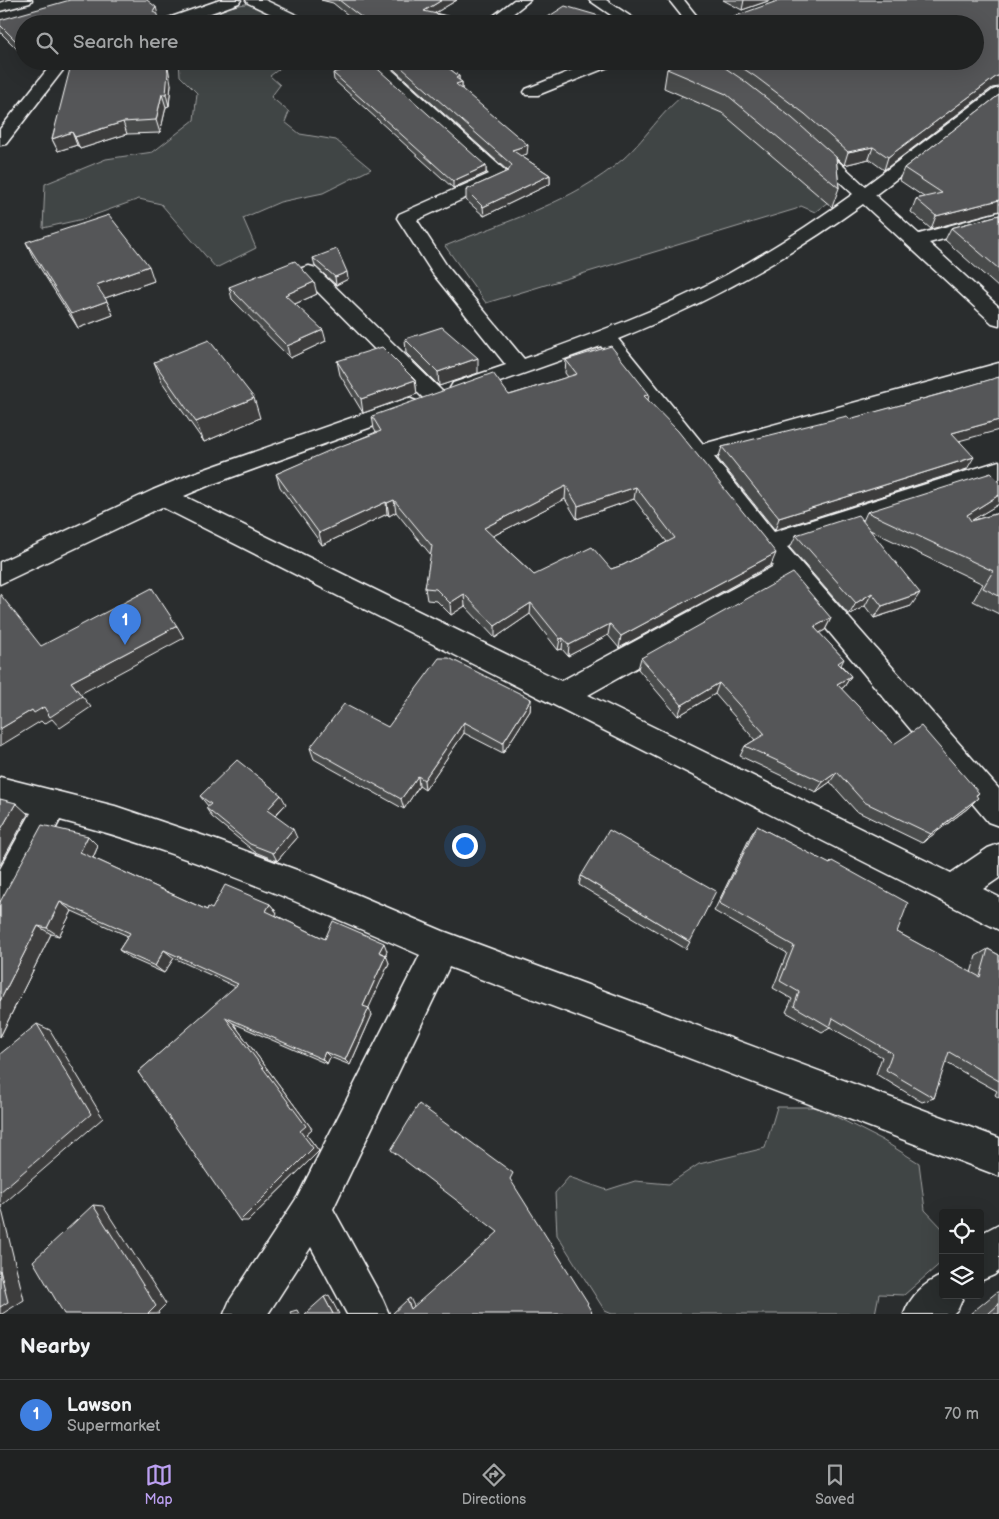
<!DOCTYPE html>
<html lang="en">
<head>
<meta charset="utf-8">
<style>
  body { margin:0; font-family:"Balsamiq Sans",sans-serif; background:#282a2a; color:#f1f3f6 }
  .controls { position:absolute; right:15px; bottom:15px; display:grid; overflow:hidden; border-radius:5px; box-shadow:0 5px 20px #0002 }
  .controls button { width:45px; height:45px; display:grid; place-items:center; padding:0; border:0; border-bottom:1px solid #3d3f40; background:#202222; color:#f1f3f6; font:25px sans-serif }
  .you { position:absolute; left:464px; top:845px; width:18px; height:18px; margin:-12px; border:4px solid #fff; border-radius:50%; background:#1a73e8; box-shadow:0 0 0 8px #1a73e833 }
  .badge { display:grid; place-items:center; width:32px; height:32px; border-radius:50%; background:#bca0f2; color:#fff; font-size:16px; font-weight:700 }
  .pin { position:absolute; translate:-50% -41px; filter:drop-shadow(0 1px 2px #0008) }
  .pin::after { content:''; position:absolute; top:26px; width:18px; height:15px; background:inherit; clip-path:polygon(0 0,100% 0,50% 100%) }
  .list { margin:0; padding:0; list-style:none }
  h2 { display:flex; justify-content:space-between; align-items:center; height:65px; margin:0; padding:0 20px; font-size:21px }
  h2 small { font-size:16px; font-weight:400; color:#a2a4a5 }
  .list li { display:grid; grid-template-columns:32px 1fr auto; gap:15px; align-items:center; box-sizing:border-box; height:70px; padding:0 20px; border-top:1px solid #3d3f40 }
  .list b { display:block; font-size:19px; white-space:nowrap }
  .list p { margin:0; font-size:16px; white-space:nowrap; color:#a2a4a5 }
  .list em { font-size:16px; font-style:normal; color:#a2a4a5 }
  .icon { flex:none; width:28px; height:28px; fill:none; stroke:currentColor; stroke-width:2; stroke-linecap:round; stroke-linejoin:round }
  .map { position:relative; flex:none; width:999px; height:1314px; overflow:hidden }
  .search { position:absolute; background:#202222; box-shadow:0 5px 20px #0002; left:15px; right:15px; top:15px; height:55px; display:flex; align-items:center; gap:12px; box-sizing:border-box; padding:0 18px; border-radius:28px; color:#a2a4a5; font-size:19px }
  .sheet { height:135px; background:#202222 }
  nav { display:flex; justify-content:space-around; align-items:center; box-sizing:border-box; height:70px; border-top:1px solid #3d3f40; background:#202222; font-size:14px; color:#a2a4a5 }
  nav a { display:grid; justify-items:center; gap:2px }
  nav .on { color:#bca0f2 }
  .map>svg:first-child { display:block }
  .green { fill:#414445; stroke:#a0a2a2 }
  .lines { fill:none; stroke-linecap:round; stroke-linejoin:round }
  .minor-casing { stroke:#fff; stroke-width:3 }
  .major-casing { stroke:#fff; stroke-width:3 }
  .minor { fill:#2a2d2e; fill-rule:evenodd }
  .major { fill:#2a2d2e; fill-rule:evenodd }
  .wall { fill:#494b4c; stroke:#fff; fill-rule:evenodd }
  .shaded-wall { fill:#3c3d3e; stroke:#fff }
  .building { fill:#555758; stroke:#fff; fill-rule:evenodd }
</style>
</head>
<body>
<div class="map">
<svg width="999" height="1314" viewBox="0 0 999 1314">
  <rect width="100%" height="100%" fill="#2a2d2e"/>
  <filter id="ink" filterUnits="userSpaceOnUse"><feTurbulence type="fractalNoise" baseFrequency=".02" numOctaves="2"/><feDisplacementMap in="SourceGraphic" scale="10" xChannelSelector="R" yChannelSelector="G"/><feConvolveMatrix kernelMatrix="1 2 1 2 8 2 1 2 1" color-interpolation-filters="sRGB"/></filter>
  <g filter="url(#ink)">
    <path class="green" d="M251,3L292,24H198L228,7Z
      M179,61H313L283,66L270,76L280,85L271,97L289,112L285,122L300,134L336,140L371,169L323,193L280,202L243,218L256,248L216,268L161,204L139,199L83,219L43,228L45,184L106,159L153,152L194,120L197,93L180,76Z
      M696,87L832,199L815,212L801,206L796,209L486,303L445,246C504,222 574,202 623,159C648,137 666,103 696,87Z
      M777,1107H817L882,1140L919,1163L925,1210L943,1229V1261L904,1295L879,1294L875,1314H612L605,1311L557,1235L555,1193L569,1177L607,1190L635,1181L669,1184L699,1164L765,1148Z"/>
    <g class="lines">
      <g class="minor-casing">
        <path id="minor" d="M220,0H241L239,3L180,24H158L160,21Z
          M246,0H265L309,21L311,24H292L248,3Z
          M514,0H530L500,24H483Z
          M589,0H606L642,24H624Z
          M669,0H684L703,24H688Z
          M54,61H70L6,144L0,145V129Z
          M365,61H382L510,175L507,179L417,220L447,266L524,359C593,334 663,309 728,274C771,250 813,223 853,194L804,149L801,145L804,141L810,140L816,141L865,186L993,90L999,88V101L875,195L919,234L999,212V224L929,243L999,307V325L992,323L863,204C787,259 706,304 618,339L703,444L999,363V377L714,457L774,532L999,461V479L787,547L999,789V826L988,822L788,583L588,695L951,873L988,848L999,844V878L983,889L999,897V930L162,507L0,584V562L153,490L194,473L408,398L416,401L419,406L416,411L210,485L184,496L561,681L774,566L601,346L469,393L461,395L453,393L450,388L453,383L506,365L433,274L397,218L399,214L489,174Z
          M595,61H623L620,64L608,67L538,95H526L524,92L526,89Z
          M309,266L316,268L443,392L446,397L443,402L435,405L427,402L302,276L299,272L302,268Z
          M0,777L115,806L216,840L313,876L443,931L999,1138V1176L449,967L333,1209L383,1300L389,1314H347L311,1247L268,1314H224L230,1300L298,1196L420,955C302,903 184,852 60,820L11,912L0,917V869L31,813L0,805Z
          M999,1224V1271L994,1275L980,1281V1234Z
          M943,1275V1295H964L958,1309L953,1314H904C911,1295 924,1283 943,1275Z"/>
      </g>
      <g class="major-casing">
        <path id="major" d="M9,0H32L30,3L0,11V3Z"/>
      </g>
      <use href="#minor" class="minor"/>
      <use href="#major" class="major"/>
    </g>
    <path class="wall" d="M321,0H457L435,13L479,24H359L333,3Z
      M723,0H771L742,10Z
      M999,0V87L992,88L884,170L869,159L844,165L836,157L839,188L832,207L722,113L664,88L667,69L681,61H975Z
      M159,19L158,20L24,24V56L1,33L0,31V20Z
      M388,61H467L447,67L459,76V80L462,82V89L527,154L521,156L550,175V184L484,216L466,200V190L508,171L388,64Z
      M333,73L486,166V173L453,188L334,80Z
      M171,84L169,106L166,107L160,133L127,134L80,149L77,145L58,151L52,139Z
      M999,95V211L931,229L911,212L916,199L924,197L899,180L904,168Z
      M999,215V288L945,240L951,228Z
      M26,242L154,281L105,298L113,315L78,328L33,257Z
      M313,258L348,279L336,285L315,266Z
      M229,287L317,294L295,304L326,341L290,358L232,299Z
      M405,339L478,373L439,386L406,353Z
      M566,360L648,400L771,565L619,648L608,635L568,656L562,649L558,650L530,614L495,638L465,606L451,615L437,601L427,600L425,588L431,555L396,512L389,516L387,514L322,545L280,487L276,474L376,432L374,429L372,416L509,395L568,377L565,373ZM565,499L577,519L634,499L667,542L623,565L611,569L534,575L493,536Z
      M337,361L415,380L417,394L363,413L340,375Z
      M154,362L260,418L204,442L162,382Z
      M849,419L960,441L967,469L775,530L718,459L722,447Z
      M999,481V504L970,521H971L999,513V614L973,601L983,584L870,530L911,606L874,618L865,606L849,615L790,548L796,535L863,521L867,512Z
      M831,618L825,630L819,633L844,659L841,665L851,676L844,687L841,689L894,744L979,793L976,796L978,798L968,808L922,843L856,811L830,782L816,792L740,756L745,746L755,740L715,694L678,716L638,669L641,658Z
      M531,699L530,711L503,753L464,733L425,790L419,786L404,809L314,759L310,748L388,727Z
      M200,796L286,804L275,816L297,838L277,861L255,852L212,817L206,808L208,806Z
      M757,826L829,864L832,861L897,932L971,973L976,956L988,949L999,955V1098L995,1095L997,1091L945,1062L934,1098L922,1102L876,1074L882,1057L830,1027L822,1032L786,1012L792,999L773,988L787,953L714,911L751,835Z
      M88,836L98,846L93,858L207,910L212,909L270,904L277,913L275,915L325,939L387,951L385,955L389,963L368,1008L372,1015L350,1065L330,1057L327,1064L233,1023L312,1129L306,1134L319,1151L248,1221L138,1072L236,987L174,958L164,973L130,958L119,950L128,936L72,911L59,936L51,934L0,1037V902Z
      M581,876L690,942L686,949L579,885Z
      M997,1292H999V1314H970Z"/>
    <path class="shaded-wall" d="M442,0H457L425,19L424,11Z
      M744,0H771L742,10Z
      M156,7L159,19L160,24H159L153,12Z
      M166,61H167L171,84L169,106L166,94Z
      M438,61H467L439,70Z
      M541,61H548L541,64Z
      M459,76V83L462,82V91L457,93L456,78Z
      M997,76H999V87L992,88L884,170L888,157Z
      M162,94L166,107L160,133L156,120Z
      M123,122L127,134L80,149L75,137Z
      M72,132L77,145L58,151L52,139Z
      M528,145L527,154L512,159V150Z
      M873,147L869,159L844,165L848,152Z
      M486,166V173L453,188V181Z
      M550,175V184L484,216L483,207Z
      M999,200V211L931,229L936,216Z
      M149,266L154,281L102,299L96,285Z
      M347,272L348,279L336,285L335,277Z
      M314,282L317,294L288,307L285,295Z
      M107,301L113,315L78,328L71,314Z
      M323,330L326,341L290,358L287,346Z
      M478,358V373L439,386L438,372Z
      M415,380L417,394L363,413L361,399Z
      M649,394L647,407L644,396Z
      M254,398L260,418L204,442L196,422Z
      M999,420V430L944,445L952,433Z
      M974,457L967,469L775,530L779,518Z
      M566,486L565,499L485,540L484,528Z
      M636,487L634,499L577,519L578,506Z
      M999,495V504L959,528L967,515Z
      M394,500L396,512L389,516L387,503Z
      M386,502L387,514L322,545L319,533Z
      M776,553L771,565L619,648L621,636Z
      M872,593L865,606L849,615L856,603Z
      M920,593L911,606L874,618L882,606Z
      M464,594L465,606L451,615L450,603Z
      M531,603L530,614L495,638V626Z
      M831,618L825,630L808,639L814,627Z
      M610,624L608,635L568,656L569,645Z
      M177,626L184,638L80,694L71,682Z
      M563,638L562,649L558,650L560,639Z
      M851,676L844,687L830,695L837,684Z
      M719,683L715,694L678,716L682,705Z
      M82,696L91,707L60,728L52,719L44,724L41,721L0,746V729L32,710Z
      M531,699L530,711L503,753V743Z
      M464,722V733L425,790L424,780Z
      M837,772L830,782L816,792L823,782Z
      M418,776L419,786L404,809L401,799Z
      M281,795L286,804L272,818L267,810Z
      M978,798L968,808L922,843L931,834Z
      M16,803L28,814L0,865V831Z
      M293,829L297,838L277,861L273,853Z
      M88,836L98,846L91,862L80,852Z
      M60,902L72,911L59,936L47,928Z
      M270,904L277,913L273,920L266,911Z
      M38,926L51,934L0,1037V1001Z
      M384,943L387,951L383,960L379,952Z
      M164,950L174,958L164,973L155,966Z
      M386,955L389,963L367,1012L363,1006Z
      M369,1008L372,1015L350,1065L345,1060Z
      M225,1017L233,1023L312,1129L306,1134L319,1151L248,1221H240L300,1131Z
      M37,1024L50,1030L103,1118L1,1206L24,1300L2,1314H0V1192Z
      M325,1052L330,1057L327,1064L322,1059Z
      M93,1205L103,1206L166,1304L158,1312L159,1314H148Z
      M329,1295L339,1314H333L324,1297Z
      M410,1298L414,1306L411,1309L407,1300Z
      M297,1310L299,1314H291L290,1312Z"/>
    <path class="building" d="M70,0H147L156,7L153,12L157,14L159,24H24V49L0,25V20Z
      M339,0H442L424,11L479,24H370Z
      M780,0H999V76H997L888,157L873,147L848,152L805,114L756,77L732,61H975V24H713Z
      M565,6L627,24H537Z
      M72,61H166L168,72L166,94H162L156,120L123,122L75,137L72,132L52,139Z
      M394,61H439L459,76L456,78L462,82L456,84L528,145L512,150L550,175L483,207L466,190L508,171L512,165Z
      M681,61H715L743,80L792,118L836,157L839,188L726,94L667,69Z
      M370,62L486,166L453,181L333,73Z
      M999,95V200L936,216L916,199L942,193L904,168Z
      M109,215L149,266L96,285L107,301L71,314L26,242Z
      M999,215V269L951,228Z
      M337,249L347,272L335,277L313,258Z
      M295,261L314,282L285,295L323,330L287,346L229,287Z
      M442,327L478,358L438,372L405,339Z
      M209,340L254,398L196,422L154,362Z
      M611,346L649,394L644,396L678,431L776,553L621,636L610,624L569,645L563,638L560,639L531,603L495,626L464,594L450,603L436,589L425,588L432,546L394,500L387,503L386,502L319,533L276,474L333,449L381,431L372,416L493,373L509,395L513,394L577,374L566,360ZM566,486L578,506L636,487L675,538L623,565L611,569L592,547L534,575L484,528Z
      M382,347L415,380L361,399L337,361Z
      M999,377V420L952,433L974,457L779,518L722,447L847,416L849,419L941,394Z
      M991,473L999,481V495L967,515L971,521L999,513V596L983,588L993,571L867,512Z
      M858,515L920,593L882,606L872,593L856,603L796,535Z
      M793,573L831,618L814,627L844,659L838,663L851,676L837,684L894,744L921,726L979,793L976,795L978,798L931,834L864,802L837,772L823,782L745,746L765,734L719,683L682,705L641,658Z
      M152,588L177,626L71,682L82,696L50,717L44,707L34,713L32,710L0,729V594L41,646Z
      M439,658H449L531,699L503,743L464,722L424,780L418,776L401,799L310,748L344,704L388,727Z
      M237,760L281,795L267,810L293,829L273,853L250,844L206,808L211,804L200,796Z
      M0,799L16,803L0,831Z
      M42,825L88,836L80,852L207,910L208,907L212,909L225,885L270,904L266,911L325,939L333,921L384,943L379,952L386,955L363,1006L369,1008L345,1060L325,1052L322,1059L225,1017L306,1126L300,1131L313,1148L240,1221L138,1072L238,984L164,950L155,966L119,950L130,933L60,902L47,928L38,926L0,1001V902Z
      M757,826L830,864L832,861L908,903L897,932L980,977L988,949L999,955V1081L949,1052L934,1098L886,1070L892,1053L833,1018L830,1027L794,1006L799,992L780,981L794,946L719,903Z
      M609,830L716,891L690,942L581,876Z
      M37,1024L91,1114L0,1192V1054Z
      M419,1104L513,1173L510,1179L588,1303L587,1304L593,1314H392L407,1300L411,1309L498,1232L391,1150Z
      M93,1205L156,1306L148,1314H64L33,1261Z
      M0,1270L8,1302L0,1307Z
      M324,1297L333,1314H305Z
      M999,1304V1314H988Z"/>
  </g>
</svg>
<div class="controls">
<button><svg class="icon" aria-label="locate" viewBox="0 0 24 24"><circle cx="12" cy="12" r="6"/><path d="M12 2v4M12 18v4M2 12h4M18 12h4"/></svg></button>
<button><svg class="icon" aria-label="layers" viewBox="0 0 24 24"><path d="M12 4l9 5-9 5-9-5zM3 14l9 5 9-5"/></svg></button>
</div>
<div class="you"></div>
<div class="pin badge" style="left:125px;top:645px;background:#3f7fe0">1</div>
<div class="search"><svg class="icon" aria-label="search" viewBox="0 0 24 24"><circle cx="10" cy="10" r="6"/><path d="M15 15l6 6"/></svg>Search here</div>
</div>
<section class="sheet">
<h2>Nearby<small></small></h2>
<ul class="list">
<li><span class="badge" style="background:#3f7fe0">1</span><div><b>Lawson</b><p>Supermarket</p></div><em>70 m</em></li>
</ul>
</section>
<nav>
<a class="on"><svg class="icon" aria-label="map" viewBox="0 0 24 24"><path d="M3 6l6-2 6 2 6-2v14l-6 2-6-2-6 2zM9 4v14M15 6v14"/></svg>Map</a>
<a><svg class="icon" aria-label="directions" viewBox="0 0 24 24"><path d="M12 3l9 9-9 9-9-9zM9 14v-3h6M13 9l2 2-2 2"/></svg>Directions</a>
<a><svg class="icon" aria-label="saved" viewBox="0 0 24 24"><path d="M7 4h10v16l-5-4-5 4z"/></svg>Saved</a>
</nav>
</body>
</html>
